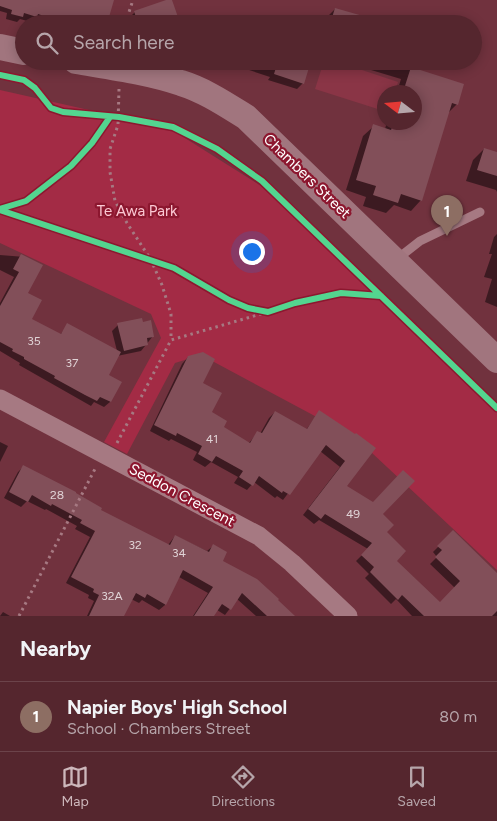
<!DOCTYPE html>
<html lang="en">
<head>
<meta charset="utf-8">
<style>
  body { margin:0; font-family:Figtree,sans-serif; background:#5e323a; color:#f1f3f6 }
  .compass { position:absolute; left:377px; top:85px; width:45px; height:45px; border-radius:50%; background:#55262e; box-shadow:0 2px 12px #0003; rotate:286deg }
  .you { position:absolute; left:251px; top:251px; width:18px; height:18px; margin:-12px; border:4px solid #fff; border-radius:50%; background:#1a73e8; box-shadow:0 0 0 8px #1a73e833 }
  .badge { display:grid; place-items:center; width:32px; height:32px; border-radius:50%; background:#cdb7bb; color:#fff; font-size:16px; font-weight:700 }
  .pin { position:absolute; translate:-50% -41px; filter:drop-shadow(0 1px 2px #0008) }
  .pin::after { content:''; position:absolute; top:26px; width:18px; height:15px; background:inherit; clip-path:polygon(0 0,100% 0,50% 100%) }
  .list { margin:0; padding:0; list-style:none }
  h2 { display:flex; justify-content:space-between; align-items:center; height:65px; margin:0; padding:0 20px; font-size:21px }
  h2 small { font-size:16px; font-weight:400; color:#b6a5aa }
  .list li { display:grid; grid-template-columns:32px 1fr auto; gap:15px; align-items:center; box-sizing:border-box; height:70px; padding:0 20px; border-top:1px solid #6b434a }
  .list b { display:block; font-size:19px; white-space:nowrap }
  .list p { margin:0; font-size:16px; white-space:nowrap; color:#b6a5aa }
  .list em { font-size:16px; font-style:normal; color:#b6a5aa }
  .icon { flex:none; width:28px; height:28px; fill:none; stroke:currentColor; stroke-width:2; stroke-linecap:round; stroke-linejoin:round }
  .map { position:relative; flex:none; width:497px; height:616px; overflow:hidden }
  .search { position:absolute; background:#55262e; box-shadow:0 2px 12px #0003; left:15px; right:15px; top:15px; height:55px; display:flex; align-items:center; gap:12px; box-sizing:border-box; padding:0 18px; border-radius:28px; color:#b6a5aa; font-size:19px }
  .sheet { height:135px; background:#55262e }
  nav { display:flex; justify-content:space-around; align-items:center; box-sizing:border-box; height:70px; border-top:1px solid #6b434a; background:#55262e; font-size:14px; color:#b6a5aa }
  nav a { display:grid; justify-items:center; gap:2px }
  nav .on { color:#cdb7bb }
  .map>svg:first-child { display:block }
  .green { fill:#a32b45 }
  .water { fill:#8a3546 }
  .shadow { fill:#0007 }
  .building { fill:#824f59 }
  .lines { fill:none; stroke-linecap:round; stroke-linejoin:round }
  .path { stroke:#a67982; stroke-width:3; stroke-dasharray:2.5 4; stroke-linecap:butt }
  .service { stroke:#a67982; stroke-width:9 }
  .minor { stroke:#a67982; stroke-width:19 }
  .secondary { stroke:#a1757e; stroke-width:26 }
  .cycleway-casing { stroke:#8c172f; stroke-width:9 }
  .cycleway { stroke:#53d58f; stroke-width:6 }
  .labels { text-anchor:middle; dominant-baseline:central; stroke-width:4.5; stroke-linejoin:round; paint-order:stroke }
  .number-label { font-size:12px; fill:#e0d3d6 }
  .street-label { font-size:15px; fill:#fff; stroke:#8c172f }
  .park-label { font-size:15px; fill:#fbc8d3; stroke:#8c172f }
</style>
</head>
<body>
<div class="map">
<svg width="497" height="616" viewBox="0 0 497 616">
  <rect width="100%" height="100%" fill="#71323e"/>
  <path class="green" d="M0,90L169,128L261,186L497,410V570L356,438L201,355L175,363L127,454L104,442L161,338L151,314L0,243Z"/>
  <path class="water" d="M324,61H335L398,82L395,92H384V111L315,89Z"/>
  <path class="shadow" d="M0,0H109L105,24H46L33,20L31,22L20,19L17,22L6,19L7,13L0,11Z
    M171,0L177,19L173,24H131L129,18L135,12Z
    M335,9L364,24H323L324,20Z
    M242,61H309L303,83L297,89L268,80L270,77L240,67Z
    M352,61H419L416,70L457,104L448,113L421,200L411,211L394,205L386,213L363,206L366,197L346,190L363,136L374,126L385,129L387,122H414V92H397L401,79L351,64Z
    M484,149L497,153V192L496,190L466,181L473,160Z
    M497,234V307L485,302L492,279L484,277L492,254H489L494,237Z
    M0,255L25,257L30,320L60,335L68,325L117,351L112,331L118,325L142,324L153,336L141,351L117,356L107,376L120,383L110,402L104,407L94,402L91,406L19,365L20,363L0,351V303L14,277L0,270Z
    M188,357L201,384L210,413L222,428L249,443L258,432L260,434L269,418L275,412L306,430L319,412L355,436L345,487L381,514L395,561L440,603L455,588L430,564L437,557L433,552L453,532L497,582V616H412L396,599L391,604L365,578L369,574L356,561L368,549L319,520L314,524L303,515L340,467L320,451L283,500L277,496L275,498L254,482L247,490L234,483L238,477L211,462L205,467L193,460L197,452L171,439L169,441L150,431L182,364Z
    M0,442L8,446L0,462Z
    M23,467L100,511L168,545L175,536L207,551L213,546L221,562L276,600L293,616H256L237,599L225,615L217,610L212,616H193L208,593L179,577L165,605L159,610L142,600L139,603L131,599L122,616H87L94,601L88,598L89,595L66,583L90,537L75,529L77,526L46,509L45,510L27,501L21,507L4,498L18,472Z
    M3,612L10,616H0Z"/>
  <path class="building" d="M0,0H114L107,24H88L73,19L71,24H68L38,14L37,17L24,13L23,17L11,14L12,10L0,6Z
    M166,0H172L179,20L166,24H138L134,11Z
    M335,8L377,20L376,24H330Z
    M278,61H311L304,84L274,74Z
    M411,67L464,84L458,105L452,103L422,201L401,194L398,203L373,195L376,186L356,180L373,124L391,130L394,122H414V92H403Z
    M484,148L497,152V176L477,170Z
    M21,254L43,265L28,293L42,300L32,319L61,334L67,323L121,352L109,375L122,382L111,402L100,397L97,401L85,395L54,378L55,376L24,359V357L12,351L13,349L0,342V306L19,272L13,269Z
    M142,318L143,322L151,320L154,337L147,338L148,345L124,351L117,323Z
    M203,352L215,359L203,383L222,393L212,412L227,421L224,427L250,443L257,431L262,433L275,411L307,429L319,410L355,434L356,433L376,448L347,486L373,502L403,470L415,481L383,514L394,525L387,532L406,551L397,561L440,602L460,581L435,557L442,550L437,546L453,530L497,573V611L492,616H424L402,595L398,600L370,572L374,567L361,555L372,543L325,514L321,519L308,509L345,461L326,445L290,495L283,491L282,493L259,476L253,486L239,477L243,471L216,456L212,462L198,454L202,446L177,433L176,436L154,425L188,356Z
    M23,465L76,492V493L102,508L101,510L170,545L175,535L209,552L213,544L227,552L223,561L257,579L279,599L278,600L295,616H267L242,593L231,610L222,604L214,616H194L213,587L183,570L166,605L147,594L145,598L136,593L124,616H89L99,595L93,592L94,589L71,577L95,531L80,523L82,520L52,504L51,506L32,495L28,502L9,492Z"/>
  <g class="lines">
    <path class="path" d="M125,24L133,0
      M119,89L118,125L110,149V172L115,201L127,223L151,260L162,285L171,314V340
      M117,443L171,340L268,312
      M19,616L96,467"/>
    <path class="service" d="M397,259L420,241L480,212"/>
    <path class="minor" d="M0,399L259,536L292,563L348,616"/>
    <path class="secondary" d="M0,47L24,52
      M76,61C111,67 148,72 181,83C204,90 225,104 246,117L497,360"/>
    <g class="cycleway-casing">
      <path id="cycleway" d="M0,75L24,80L35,88L51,108L63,112L119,117L173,127L217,149L262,181L497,408
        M0,209L26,201L71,166L92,143L110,117
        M0,210L174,268L229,300L248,308L268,312L295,303L341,293L381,296"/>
    </g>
    <use href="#cycleway" class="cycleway"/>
  </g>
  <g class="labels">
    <g class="number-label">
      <text x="34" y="341">35</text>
      <text x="72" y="363">37</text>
      <text x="212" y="439">41</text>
      <text x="57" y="495">28</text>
      <text x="353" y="514">49</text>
      <text x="135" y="545">32</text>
      <text x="179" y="553">34</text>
      <text x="112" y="596">32A</text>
    </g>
    <g class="street-label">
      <text transform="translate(307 176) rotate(44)">Chambers Street</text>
      <text transform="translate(182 495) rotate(28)">Seddon Crescent</text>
    </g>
    <g class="park-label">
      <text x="137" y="211">Te Awa Park</text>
    </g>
  </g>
</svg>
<svg class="compass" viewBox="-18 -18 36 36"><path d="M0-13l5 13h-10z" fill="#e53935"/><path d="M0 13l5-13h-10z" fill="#b6a5aa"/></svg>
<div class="you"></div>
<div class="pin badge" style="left:447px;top:236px;background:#8d6e63">1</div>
<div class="search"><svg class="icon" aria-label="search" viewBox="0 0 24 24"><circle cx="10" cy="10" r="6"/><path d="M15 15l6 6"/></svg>Search here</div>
</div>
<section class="sheet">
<h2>Nearby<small></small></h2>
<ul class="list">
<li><span class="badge" style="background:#8d6e63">1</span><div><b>Napier Boys' High School</b><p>School · Chambers Street</p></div><em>80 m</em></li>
</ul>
</section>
<nav>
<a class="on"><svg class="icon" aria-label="map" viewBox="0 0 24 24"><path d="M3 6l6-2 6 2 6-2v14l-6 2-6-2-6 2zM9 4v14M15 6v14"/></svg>Map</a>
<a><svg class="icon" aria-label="directions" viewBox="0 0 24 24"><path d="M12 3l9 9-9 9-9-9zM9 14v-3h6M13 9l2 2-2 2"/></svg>Directions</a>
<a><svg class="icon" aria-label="saved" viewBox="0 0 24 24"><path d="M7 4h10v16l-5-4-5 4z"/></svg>Saved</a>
</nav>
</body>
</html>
